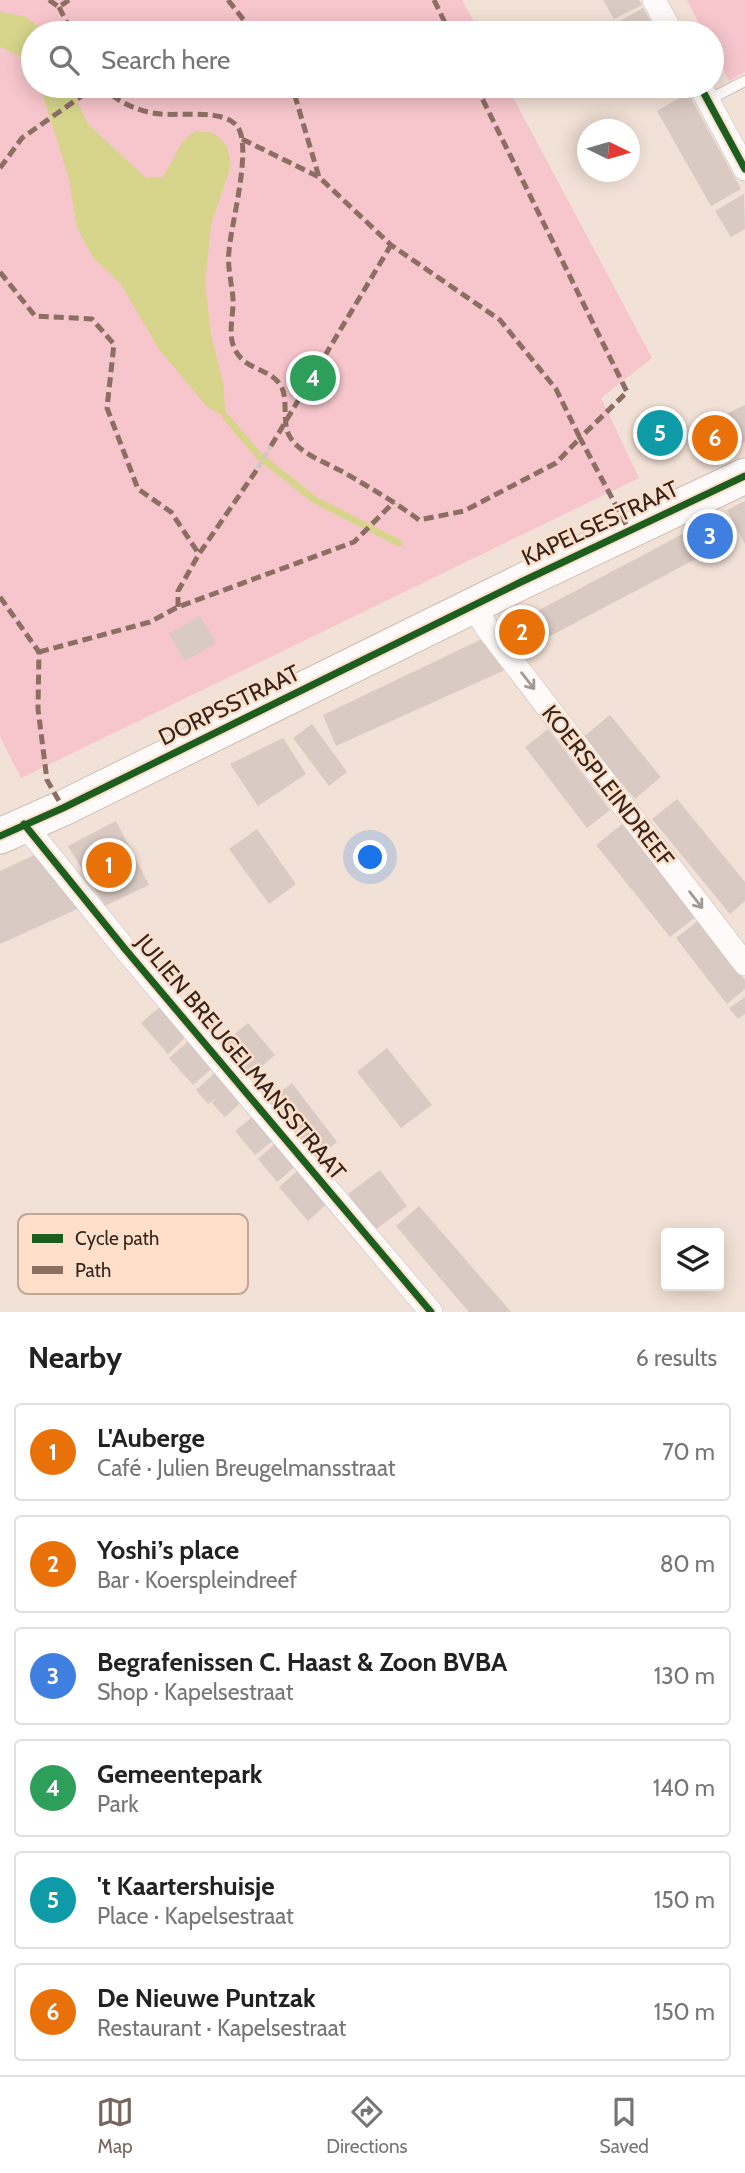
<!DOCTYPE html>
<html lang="en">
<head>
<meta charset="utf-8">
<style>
  body { margin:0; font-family:Cabin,sans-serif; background:#f2f2f2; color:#222 }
  .controls { position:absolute; right:21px; bottom:21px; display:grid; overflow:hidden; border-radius:7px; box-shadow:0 4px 18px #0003 }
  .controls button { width:63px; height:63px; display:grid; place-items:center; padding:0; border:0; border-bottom:2px solid #e0e0e0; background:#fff; color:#222; font:35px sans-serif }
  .compass { position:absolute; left:577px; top:119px; width:63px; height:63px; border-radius:50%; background:#fff; box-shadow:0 4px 18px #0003; rotate:95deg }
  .you { position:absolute; left:371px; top:858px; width:24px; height:24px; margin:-18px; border:5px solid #fff; border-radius:50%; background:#1a73e8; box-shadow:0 0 0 10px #1a73e833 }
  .badge { display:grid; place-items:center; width:46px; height:46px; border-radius:50%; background:#75675e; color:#fff; font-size:23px; font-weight:700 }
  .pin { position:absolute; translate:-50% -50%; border:4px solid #fff; box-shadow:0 2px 7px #0006 }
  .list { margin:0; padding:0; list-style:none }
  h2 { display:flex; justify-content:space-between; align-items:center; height:91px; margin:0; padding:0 28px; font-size:30px }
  h2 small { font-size:23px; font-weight:400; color:#767676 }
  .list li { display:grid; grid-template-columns:46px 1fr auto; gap:21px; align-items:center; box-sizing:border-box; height:98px; margin:0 14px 14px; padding:0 14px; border:2px solid #e0e0e0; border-radius:7px }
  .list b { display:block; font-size:26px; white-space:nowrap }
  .list p { margin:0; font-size:23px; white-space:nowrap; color:#767676 }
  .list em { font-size:23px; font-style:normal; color:#767676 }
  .icon { flex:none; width:38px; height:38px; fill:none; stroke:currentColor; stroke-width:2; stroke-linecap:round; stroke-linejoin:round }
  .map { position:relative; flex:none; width:745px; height:1312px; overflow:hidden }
  .search { position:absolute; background:#fff; box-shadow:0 4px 18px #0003; left:21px; right:21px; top:21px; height:77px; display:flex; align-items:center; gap:18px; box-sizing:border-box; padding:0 24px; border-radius:38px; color:#767676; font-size:26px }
  .sheet { height:763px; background:#fff }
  nav { display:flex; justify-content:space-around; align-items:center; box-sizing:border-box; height:98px; border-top:2px solid #e0e0e0; background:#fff; font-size:19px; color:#767676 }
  nav a { display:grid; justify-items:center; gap:4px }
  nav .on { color:#75675e }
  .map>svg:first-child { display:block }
  .green { fill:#f6c6cc }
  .water { fill:#d6d58b }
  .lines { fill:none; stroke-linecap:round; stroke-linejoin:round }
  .stream { stroke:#d6d58b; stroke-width:7 }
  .building { fill:#dacac4 }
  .lane-casing { stroke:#cbbeb5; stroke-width:12 }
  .street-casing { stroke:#cbbeb5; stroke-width:24 }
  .primary-casing { stroke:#cbbeb5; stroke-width:37 }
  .path { stroke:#cdc8c3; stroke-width:4.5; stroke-dasharray:7 3.5; stroke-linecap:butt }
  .lane { stroke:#fdfaf9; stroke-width:10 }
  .street { stroke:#fdfaf9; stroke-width:23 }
  .primary { stroke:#fdfaf9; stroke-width:35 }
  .quiet { stroke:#8d6e63; stroke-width:5; stroke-dasharray:10 5; stroke-linecap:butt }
  .cycleway-casing { stroke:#ffdfc9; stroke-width:11 }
  .cycleway { stroke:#1b5e20; stroke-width:7 }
  .oneway { stroke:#a19a96 }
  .labels { text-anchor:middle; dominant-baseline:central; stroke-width:5; stroke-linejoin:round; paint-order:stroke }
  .street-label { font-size:23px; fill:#31251d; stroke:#ffdfc9 }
  .key { fill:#ffdfc9; stroke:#c1a795; stroke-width:2 }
  .key-label { font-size:19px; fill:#31251d }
</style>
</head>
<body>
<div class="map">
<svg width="745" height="1312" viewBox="0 0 745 1312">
  <rect width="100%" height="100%" fill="#f2e1d6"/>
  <path class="green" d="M0,0H462L480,33H33V86H507L652,358L601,398L639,478L21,778L0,737Z
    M687,0H745V72L729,81L712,47V33H704Z"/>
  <path class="water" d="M0,12L24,16L47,33H33V73L26,59L0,47Z
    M40,86H69L88,124L146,178L163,177L183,141L195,131L214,133L227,146L231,165L211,225L205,283L211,334L223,383L226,417L207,407L159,349L120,283L94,259L77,228L69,179Z"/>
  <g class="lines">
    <path class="stream" d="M226,417L259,456L315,500L399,543"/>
  </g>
  <path class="building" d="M603,0H639L642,5L614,19Z
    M643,8L657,33H621L616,23Z
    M688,93L741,189L711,206L657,111Z
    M744,194L745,229L731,237L715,211Z
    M745,405V442L715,457L701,426Z
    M660,406L681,450L659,460L638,416Z
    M745,501V544L727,510Z
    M715,517L728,542L520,652L507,627Z
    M200,616L216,643L185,661L169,634Z
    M482,639L505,670L336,746L323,715Z
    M610,715L661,777L635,799L583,737Z
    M312,724L347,772L329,786L293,738Z
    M548,729L610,810L587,828L525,747Z
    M283,738L306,774L258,806L230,764Z
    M677,799L745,882V901L730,914L652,819Z
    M116,821L149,885L105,906L68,846Z
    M622,824L697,916L670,937L596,845Z
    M257,829L296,884L269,904L229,849Z
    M41,852L84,906L0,944V871Z
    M699,920L745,980V989L727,1004L676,938Z
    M745,997V1014L738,1019L729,1008Z
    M162,1005L188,1035L168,1054L141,1023Z
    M248,1023L275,1055L250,1076L223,1044Z
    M191,1039L215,1066L193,1085L169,1058Z
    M387,1048L432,1105L401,1128L357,1072Z
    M218,1070L245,1099L225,1117L212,1103L216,1098L208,1104L196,1090Z
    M292,1083L337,1142L315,1160L269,1101Z
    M256,1114L275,1139L255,1155L235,1131Z
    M276,1143L296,1166L277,1182L258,1159Z
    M300,1169L329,1202L308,1221L279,1187Z
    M380,1170L407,1206L375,1230L348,1194Z
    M419,1206L472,1267L511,1312H469L422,1257L396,1226Z"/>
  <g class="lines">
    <g class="lane-casing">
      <path id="lane" d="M708,100L745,81"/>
    </g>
    <g class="street-casing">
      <path id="street" d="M654,0L672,33
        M700,86L745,169
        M473,606L489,631L745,964
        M24,824L125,949L431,1312"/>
    </g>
    <g class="primary-casing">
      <path id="primary" d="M0,836L63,808L521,582L745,476"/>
    </g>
    <path class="path" d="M258,468L271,446"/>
    <use href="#lane" class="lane"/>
    <use href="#street" class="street"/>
    <use href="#primary" class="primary"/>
    <path class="quiet" d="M49,0L59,7L69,0
      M228,0L254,33
      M434,0L450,33
      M59,7L72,33
      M100,86C117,101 137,112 161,114C181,116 224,109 237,126C253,146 231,224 229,251C227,267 232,283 233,299C234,319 224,342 242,359C253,370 272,371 281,386C289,400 281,422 290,437C300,454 327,463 343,472C369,487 395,502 419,520L464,511L556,463L580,438L556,389L500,320L391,245L319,177L292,86
      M476,86L627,392L580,438L629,530
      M242,139L319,177
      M0,168L22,138L96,86
      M0,272L35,316L92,319L114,344L107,408L138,489L171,512L199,554
      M271,446L391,245
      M0,597L39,652L38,709L47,780L63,808
      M178,607V591L199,554L258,468
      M39,652L150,622L178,607L354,542L394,502"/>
    <g class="cycleway-casing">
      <path id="cycleway" d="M700,86L745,169
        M24,824L125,949L431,1312
        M0,836L63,808L521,582L745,476"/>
    </g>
    <use href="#cycleway" class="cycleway"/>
  </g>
  <defs><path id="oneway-shaft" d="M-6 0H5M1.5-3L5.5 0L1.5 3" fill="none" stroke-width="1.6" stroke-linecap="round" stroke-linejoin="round" transform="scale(1.75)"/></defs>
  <g class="oneway">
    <use href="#oneway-shaft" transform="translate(528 681) rotate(52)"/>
    <use href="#oneway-shaft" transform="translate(696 900) rotate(52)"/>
  </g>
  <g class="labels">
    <g class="street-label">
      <text transform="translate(600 523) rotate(-25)">KAPELSESTRAAT</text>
      <text transform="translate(229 705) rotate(-26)">DORPSSTRAAT</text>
      <text transform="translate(608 786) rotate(52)">KOERSPLEINDREEF</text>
      <text transform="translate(241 1057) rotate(50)">JULIEN BREUGELMANSSTRAAT</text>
    </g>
  </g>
  <rect x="18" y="1214" width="230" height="80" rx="10" class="key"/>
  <rect x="32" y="1234" width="31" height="9" fill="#1b5e20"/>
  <rect x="32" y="1266" width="31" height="8" fill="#8d6e63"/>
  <g class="key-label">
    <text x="75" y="1245">Cycle path</text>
    <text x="75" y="1277">Path</text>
  </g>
</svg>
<div class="controls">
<button><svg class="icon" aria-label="layers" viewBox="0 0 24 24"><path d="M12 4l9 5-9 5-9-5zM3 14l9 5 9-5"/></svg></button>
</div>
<svg class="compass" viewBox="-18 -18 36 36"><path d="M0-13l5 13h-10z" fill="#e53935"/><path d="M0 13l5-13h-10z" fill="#767676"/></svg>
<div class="you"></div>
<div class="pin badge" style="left:109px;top:865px;background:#e8710a">1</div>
<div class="pin badge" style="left:522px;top:632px;background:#e8710a">2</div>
<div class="pin badge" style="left:710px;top:536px;background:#3f7fe0">3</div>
<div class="pin badge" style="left:313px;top:378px;background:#2e9e5b">4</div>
<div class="pin badge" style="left:660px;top:433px;background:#0f9aa8">5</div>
<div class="pin badge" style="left:715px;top:438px;background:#e8710a">6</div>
<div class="search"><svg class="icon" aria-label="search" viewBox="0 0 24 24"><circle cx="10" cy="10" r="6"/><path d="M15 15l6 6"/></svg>Search here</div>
</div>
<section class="sheet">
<h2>Nearby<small>6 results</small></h2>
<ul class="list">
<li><span class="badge" style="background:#e8710a">1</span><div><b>L'Auberge</b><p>Café · Julien Breugelmansstraat</p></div><em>70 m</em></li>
<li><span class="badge" style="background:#e8710a">2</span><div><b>Yoshi’s place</b><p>Bar · Koerspleindreef</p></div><em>80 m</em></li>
<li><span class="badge" style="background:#3f7fe0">3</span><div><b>Begrafenissen C. Haast &amp; Zoon BVBA</b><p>Shop · Kapelsestraat</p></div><em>130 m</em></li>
<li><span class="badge" style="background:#2e9e5b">4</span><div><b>Gemeentepark</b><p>Park</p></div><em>140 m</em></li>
<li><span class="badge" style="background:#0f9aa8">5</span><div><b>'t Kaartershuisje</b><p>Place · Kapelsestraat</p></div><em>150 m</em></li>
<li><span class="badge" style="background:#e8710a">6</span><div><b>De Nieuwe Puntzak</b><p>Restaurant · Kapelsestraat</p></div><em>150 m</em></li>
</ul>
</section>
<nav>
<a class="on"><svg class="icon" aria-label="map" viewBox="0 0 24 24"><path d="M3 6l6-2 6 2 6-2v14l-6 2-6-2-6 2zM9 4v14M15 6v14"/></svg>Map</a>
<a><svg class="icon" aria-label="directions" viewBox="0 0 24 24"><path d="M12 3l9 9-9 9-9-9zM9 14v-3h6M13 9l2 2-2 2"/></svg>Directions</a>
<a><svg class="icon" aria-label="saved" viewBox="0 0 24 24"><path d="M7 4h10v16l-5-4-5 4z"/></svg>Saved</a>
</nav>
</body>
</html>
